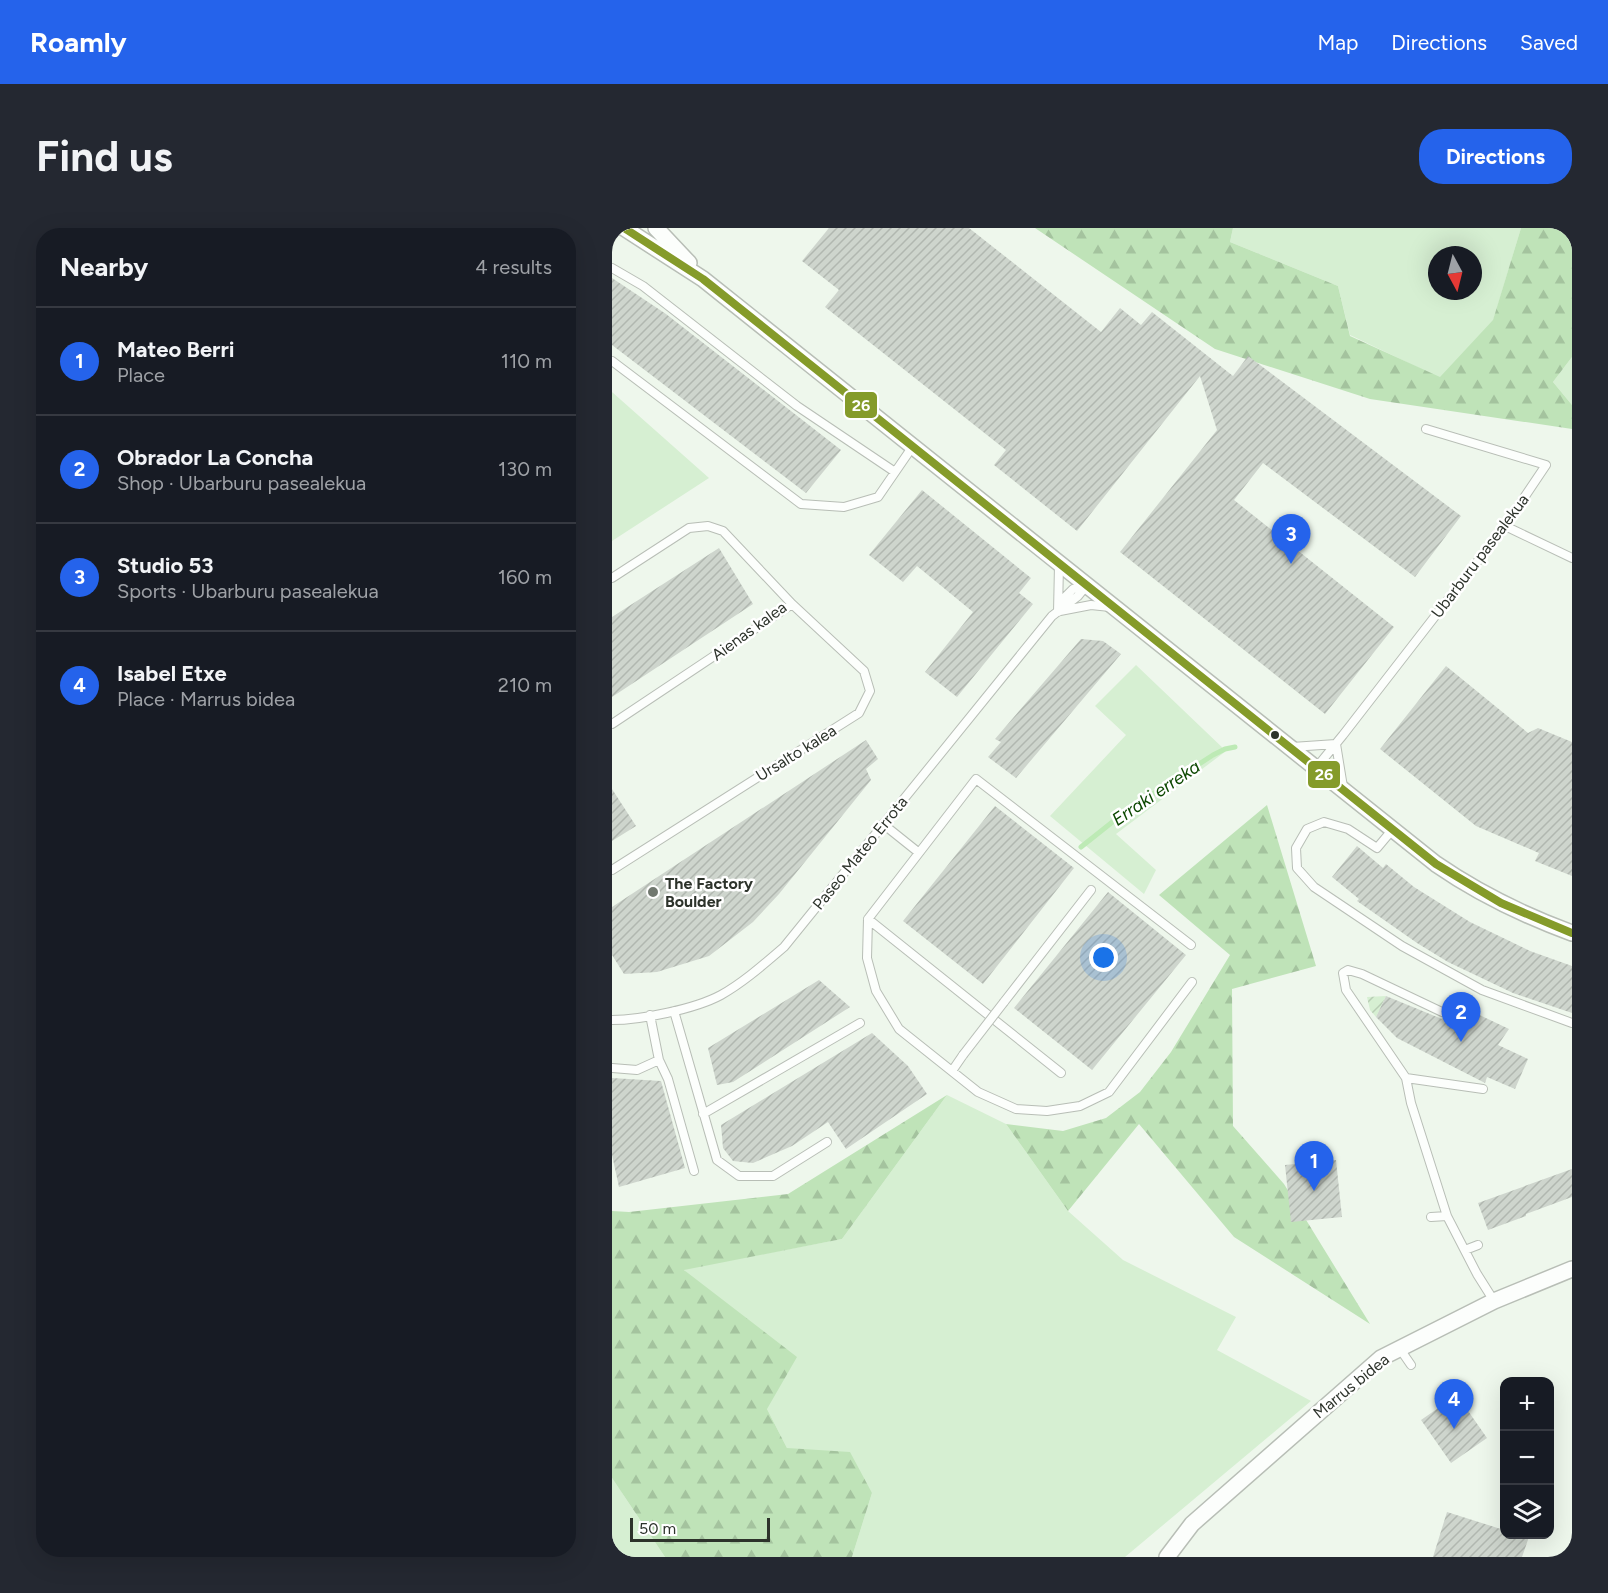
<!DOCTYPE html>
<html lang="en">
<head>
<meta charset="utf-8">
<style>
  body { margin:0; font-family:Figtree,sans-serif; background:#242831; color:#f1f3f6 }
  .controls { position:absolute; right:18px; bottom:18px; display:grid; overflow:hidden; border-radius:12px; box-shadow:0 6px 24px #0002 }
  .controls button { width:54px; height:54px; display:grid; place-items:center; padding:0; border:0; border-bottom:2px solid #363941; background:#171b24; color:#f1f3f6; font:30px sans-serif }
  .compass { position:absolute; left:816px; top:18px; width:54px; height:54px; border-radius:50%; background:#171b24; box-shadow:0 6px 24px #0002; rotate:173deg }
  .scale { position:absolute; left:18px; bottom:15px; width:140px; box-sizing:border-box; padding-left:6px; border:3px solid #2d332b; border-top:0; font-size:16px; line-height:21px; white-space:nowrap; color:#2d332b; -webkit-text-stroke:4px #fff; paint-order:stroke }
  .you { position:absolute; left:492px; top:730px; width:21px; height:21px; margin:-15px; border:4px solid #fff; border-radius:50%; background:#1a73e8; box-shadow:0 0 0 9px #1a73e833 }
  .badge { display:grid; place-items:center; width:39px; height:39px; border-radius:50%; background:#2563eb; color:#fff; font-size:20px; font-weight:700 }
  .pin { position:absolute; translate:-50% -50px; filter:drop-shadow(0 2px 3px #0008) }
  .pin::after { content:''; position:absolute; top:32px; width:21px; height:18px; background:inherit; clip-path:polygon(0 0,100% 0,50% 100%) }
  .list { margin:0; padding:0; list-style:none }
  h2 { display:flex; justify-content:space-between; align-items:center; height:78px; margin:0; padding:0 24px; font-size:26px }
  h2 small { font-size:20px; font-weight:400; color:#9ea1a6 }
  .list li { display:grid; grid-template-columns:39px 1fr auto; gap:18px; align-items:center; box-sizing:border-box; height:108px; padding:0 24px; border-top:2px solid #363941 }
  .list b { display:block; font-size:22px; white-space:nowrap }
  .list p { margin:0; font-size:20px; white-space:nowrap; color:#9ea1a6 }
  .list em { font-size:20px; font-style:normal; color:#9ea1a6 }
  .icon { flex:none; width:33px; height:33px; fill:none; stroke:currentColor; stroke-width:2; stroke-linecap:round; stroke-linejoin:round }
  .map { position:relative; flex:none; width:960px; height:1329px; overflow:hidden; border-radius:24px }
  header { display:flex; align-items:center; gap:36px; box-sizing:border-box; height:84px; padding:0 30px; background:#2563eb; color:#fff }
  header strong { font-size:28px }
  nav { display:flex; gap:33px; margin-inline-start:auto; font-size:21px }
  .intro { display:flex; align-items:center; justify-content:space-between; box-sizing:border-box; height:144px; padding:0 36px }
  h1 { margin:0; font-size:42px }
  .button { padding:15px 27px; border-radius:24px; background:#2563eb; color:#fff; font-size:21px; font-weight:700 }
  main { display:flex; gap:36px; padding:0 36px }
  aside { flex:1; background:#171b24; border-radius:24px; box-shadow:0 6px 24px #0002 }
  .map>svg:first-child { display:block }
  .grass { fill:#d6efd2; fill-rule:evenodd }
  .forest { fill:url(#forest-firs) }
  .garden { fill:url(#garden-furrows) }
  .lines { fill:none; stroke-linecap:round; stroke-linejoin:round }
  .stream { stroke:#bdeab5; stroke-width:5 }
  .building { fill:url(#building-hatch) }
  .lane-casing { stroke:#b8beb6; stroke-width:10 }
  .street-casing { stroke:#b8beb6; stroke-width:18 }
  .lane { stroke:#fcfefc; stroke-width:8 }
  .street { stroke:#fcfefc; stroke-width:15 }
  .lane-bridge-casing { stroke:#b8beb6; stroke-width:10; stroke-linecap:butt }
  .lane-bridge { stroke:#fcfefc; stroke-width:8 }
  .bus-1-casing { stroke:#fff; stroke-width:12 }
  .bus-1 { stroke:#859b2a; stroke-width:8 }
  .bus-dot { fill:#2d332b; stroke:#fff; stroke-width:2 }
  .poi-dot { fill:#71786f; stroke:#fff; stroke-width:2 }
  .labels { text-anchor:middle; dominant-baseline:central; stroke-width:5; stroke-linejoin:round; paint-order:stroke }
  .street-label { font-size:16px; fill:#2d332b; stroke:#fff }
  .poi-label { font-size:16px; font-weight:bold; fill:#2d332b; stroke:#fff; text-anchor:start }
  .water-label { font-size:18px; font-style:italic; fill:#0c4800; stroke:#fff }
  .line-badge { stroke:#fff; stroke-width:2 }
  .badge-label { font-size:16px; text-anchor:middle; font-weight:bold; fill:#fff }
</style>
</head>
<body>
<header>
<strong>Roamly</strong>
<nav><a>Map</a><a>Directions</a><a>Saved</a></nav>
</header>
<div class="intro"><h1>Find us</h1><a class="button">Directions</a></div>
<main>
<aside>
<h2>Nearby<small>4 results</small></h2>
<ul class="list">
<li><span class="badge">1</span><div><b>Mateo Berri</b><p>Place</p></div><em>110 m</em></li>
<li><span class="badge">2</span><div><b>Obrador La Concha</b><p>Shop · Ubarburu pasealekua</p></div><em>130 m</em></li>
<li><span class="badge">3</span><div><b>Studio 53</b><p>Sports · Ubarburu pasealekua</p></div><em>160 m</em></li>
<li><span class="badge">4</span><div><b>Isabel Etxe</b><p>Place · Marrus bidea</p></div><em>210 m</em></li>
</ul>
</aside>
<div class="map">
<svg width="960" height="1329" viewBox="0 0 960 1329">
  <defs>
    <pattern id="forest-firs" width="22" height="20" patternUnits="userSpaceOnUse" patternTransform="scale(1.5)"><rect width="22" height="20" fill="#bfe3b8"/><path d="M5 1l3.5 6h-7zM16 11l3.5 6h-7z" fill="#a4c39e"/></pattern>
    <pattern id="garden-furrows" width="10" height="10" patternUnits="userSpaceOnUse" patternTransform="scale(1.5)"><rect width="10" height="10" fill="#d6efd2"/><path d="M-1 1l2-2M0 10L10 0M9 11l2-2" fill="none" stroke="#b8cdb4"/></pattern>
    <pattern id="building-hatch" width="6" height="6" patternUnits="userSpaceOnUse" patternTransform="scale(1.5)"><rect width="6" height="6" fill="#ced5cd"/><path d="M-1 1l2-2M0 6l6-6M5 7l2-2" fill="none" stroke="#b1b7b0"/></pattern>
  </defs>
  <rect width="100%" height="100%" fill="#eef7ec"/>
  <path class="grass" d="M621,0H909L881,93L828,150L738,107L726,58L618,14ZM825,27H861V63H825Z
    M960,129V177L941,154Z
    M0,164L97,250L0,313Z
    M524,437L614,523L504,606L544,642L532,666L438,588L514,507L483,478Z
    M335,867L394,896L456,983L511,1032L624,1089L605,1122L699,1173L513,1329H240L260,1265L175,1220L155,1181L72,1041L230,1011Z
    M0,1250L53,1329H0Z"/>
  <path class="forest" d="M423,0H621L618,14L726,58L738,108L828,149L881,92L909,0H960V129L941,154L960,177V201L758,171L603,121Z
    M655,577L704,738L620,761L621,898L672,956L758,1096L622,1009L527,896L456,983L394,896L451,903L494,890L528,864L559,824L618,727L547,667Z
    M335,867L230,1011L72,1042L185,1129L155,1181L175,1220L238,1224L260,1265L240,1329H53L0,1250V983L17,984L176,966Z"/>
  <path class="garden" d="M774,768L764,789L758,782L755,769Z"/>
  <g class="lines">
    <path class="stream" d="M469,619L513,584L601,527L613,521L623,519"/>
  </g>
  <path class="building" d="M217,0H357L489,104L508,80L529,97L540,84L621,148L636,128L849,288L803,349L651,235L622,272L782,399L713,486L508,324L605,202L588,148L465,303L382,237L394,222L213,79L227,62L190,33Z
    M0,50L54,86L229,222L194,265L0,117Z
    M310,262L419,350L407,365L421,376L345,469L313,444L361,384L305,338L291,354L257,327Z
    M107,320L141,376L0,469V389Z
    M469,411L491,413L509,426L404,550L376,529L389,514L383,511Z
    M834,438L916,505L926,500L960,514V648L923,633L927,625L864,598L768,521Z
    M254,512L266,531L254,541L259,552L167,666L141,694L97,728L45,744L12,746L0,727V679Z
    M0,561L24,598L0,613Z
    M383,578L462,640L371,756L291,693Z
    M745,618L771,640L774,636L802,659L858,694L918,723L960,738V785L901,765L836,734L805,715L745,673L747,671L720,649Z
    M496,664L574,727L480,842L402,780Z
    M207,752L238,779L121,854L105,857L96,820Z
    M774,768L830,791L836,786L835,780L838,773L897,801L886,817L916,831L903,861L875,849L873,855L785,810L764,789Z
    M260,805L296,838L315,866L234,921L216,894L180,918L141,935L121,933L111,920L109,897Z
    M0,850L49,853L73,940L7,959L0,927Z
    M724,932L730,989L679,994L673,937Z
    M960,941V969L914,986V988L876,1002L866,975Z
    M845,1167L875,1210L839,1235L809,1192Z
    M835,1284L892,1302V1306H918L910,1329H821Z"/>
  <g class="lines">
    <g class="lane-casing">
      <path id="lane" d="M0,40L31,58L185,178L283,244
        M0,133L189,276L232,279L266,269L301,218
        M893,298L960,330
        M0,350L77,300L96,298L111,303L180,376L0,496
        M448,374L461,361L474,358
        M448,383L479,377L498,379
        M446,384L447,337
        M724,516L731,559
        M680,519L724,516
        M704,540L731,507L893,298L934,237L814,201
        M271,596L306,624
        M781,601L765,620L736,601L712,594L695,601L684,620L685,640L702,659L790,718L870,762L960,795
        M0,642L247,485L258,463L252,443L180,376
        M256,691L255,730L264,763L287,801L366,864L404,881L435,883L468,878L497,864L580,754
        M392,774L479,662
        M62,783L105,932L127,948H161L215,914
        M830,784L750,746L736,742L731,745L734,762L794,850L799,875L835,988L865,1046L882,1073
        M38,787L47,832L56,851L82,943
        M0,792C29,792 83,781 109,767C132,754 152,736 172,719L440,388L466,368L475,357
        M0,840L25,842L47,832
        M340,843L351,827
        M449,845L256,691L364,551L579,717
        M794,850L871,861
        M91,886L248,795
        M819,989L835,988
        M853,1022L866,1017
        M788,1121L799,1137"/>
    </g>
    <g class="street-casing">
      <path id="street" d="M12,0L91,51L824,636C866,665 911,687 960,705
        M44,0L77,35
        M555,1329L580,1296L769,1130L882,1073L960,1041"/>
    </g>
    <use href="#lane" class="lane"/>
    <use href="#street" class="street"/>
    <g class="lane-bridge-casing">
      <path id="lane-bridge" d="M351,827L392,774"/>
    </g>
    <use href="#lane-bridge" class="lane-bridge"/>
    <g class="bus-1-casing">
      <path id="bus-1" d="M12,0L91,51L824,636L889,675L960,705"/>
    </g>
    <use href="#bus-1" class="bus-1"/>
  </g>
  <circle class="bus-dot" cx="663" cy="507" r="5"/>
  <circle class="poi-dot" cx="41" cy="664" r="6"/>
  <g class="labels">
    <g class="street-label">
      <text transform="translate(868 328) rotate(-53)">Ubarburu pasealekua</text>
      <text transform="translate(137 403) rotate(-36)">Aienas kalea</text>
      <text transform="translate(184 525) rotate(-32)">Ursalto kalea</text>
      <text transform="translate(248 625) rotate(-51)">Paseo Mateo Errota</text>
      <text transform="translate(739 1158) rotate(-39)">Marrus bidea</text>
    </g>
    <g class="poi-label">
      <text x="53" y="655">The Factory<tspan x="53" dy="18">Boulder</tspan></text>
    </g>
    <g class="water-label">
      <text transform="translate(544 565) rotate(-34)">Erraki erreka</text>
    </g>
  </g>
  <g class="line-badge">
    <rect x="232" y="163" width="34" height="28" rx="6" fill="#859b2a"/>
    <rect x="695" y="532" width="34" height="29" rx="6" fill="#859b2a"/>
  </g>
  <g class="badge-label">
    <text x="249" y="183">26</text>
    <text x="712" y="552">26</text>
  </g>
</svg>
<div class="controls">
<button>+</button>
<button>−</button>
<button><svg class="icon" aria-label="layers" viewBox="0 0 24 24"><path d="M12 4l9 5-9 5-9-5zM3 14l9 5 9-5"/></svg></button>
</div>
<svg class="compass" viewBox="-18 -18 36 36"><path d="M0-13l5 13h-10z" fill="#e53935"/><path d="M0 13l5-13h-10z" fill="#9ea1a6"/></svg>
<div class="scale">50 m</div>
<div class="you"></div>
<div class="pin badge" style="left:702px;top:963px">1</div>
<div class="pin badge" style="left:849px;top:814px">2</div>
<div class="pin badge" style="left:679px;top:336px">3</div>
<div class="pin badge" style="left:842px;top:1201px">4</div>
</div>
</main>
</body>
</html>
